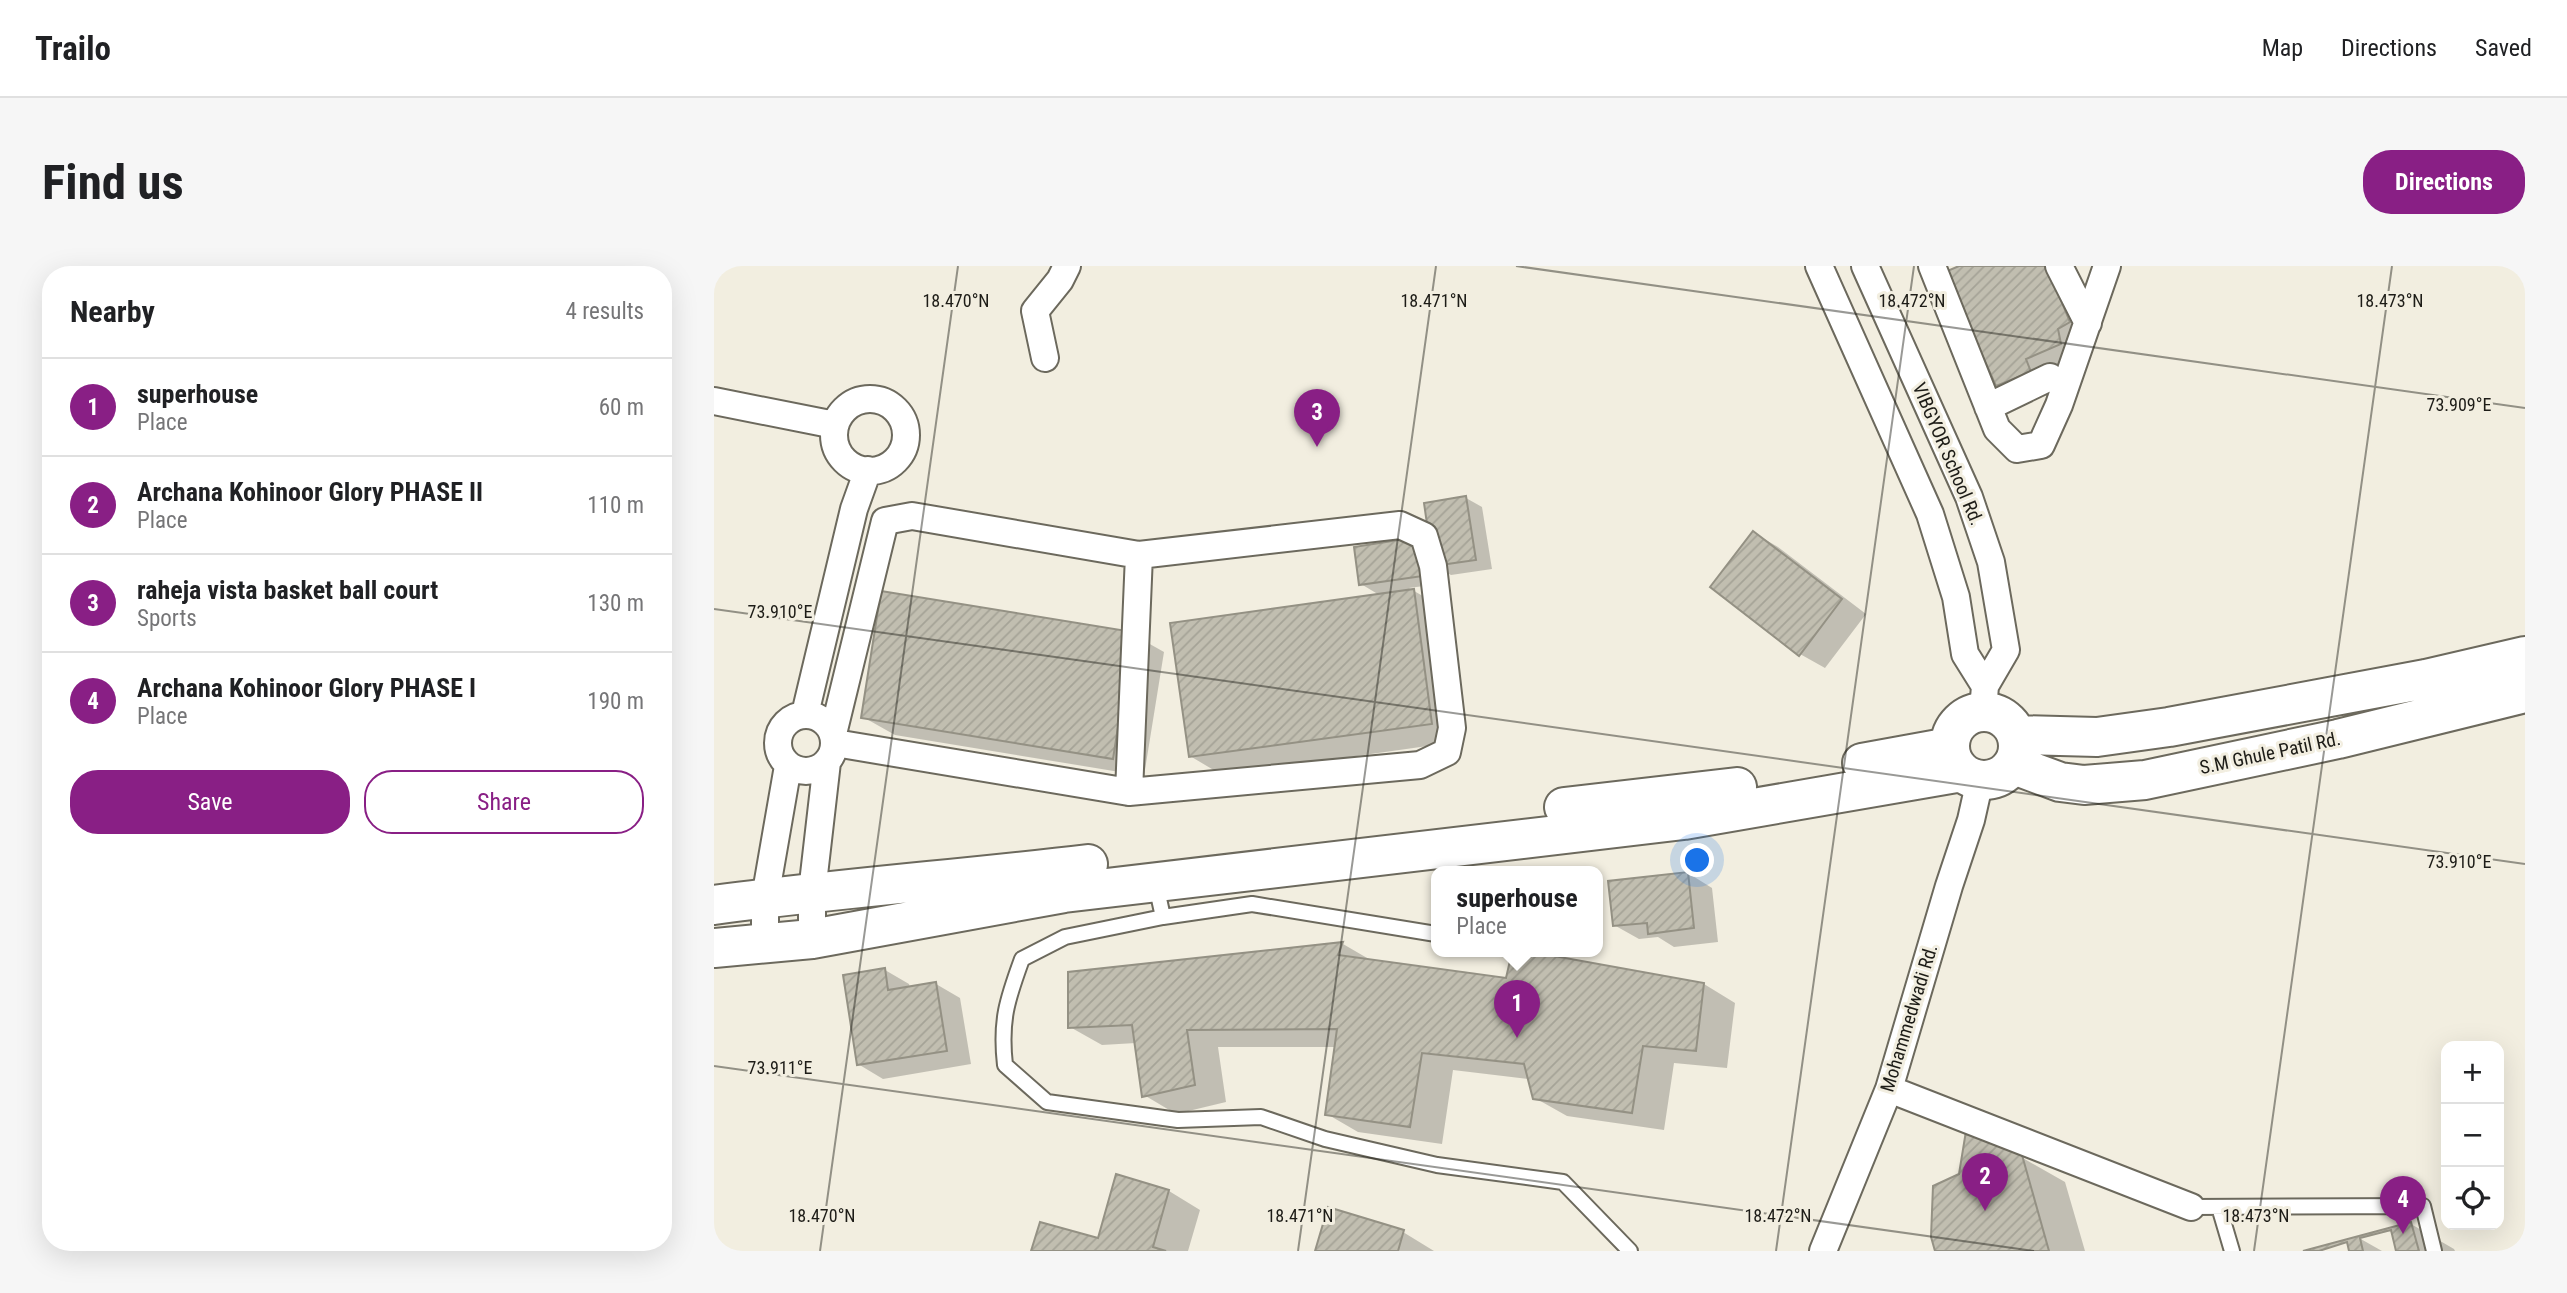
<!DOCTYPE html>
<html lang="en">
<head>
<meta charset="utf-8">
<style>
  body { margin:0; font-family:"Roboto Condensed",sans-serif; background:#f6f6f6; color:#202124 }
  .controls { position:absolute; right:21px; bottom:21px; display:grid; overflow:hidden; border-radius:14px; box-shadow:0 7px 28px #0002 }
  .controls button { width:63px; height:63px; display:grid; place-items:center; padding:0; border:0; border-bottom:2px solid #e0e0e0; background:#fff; color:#202124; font:35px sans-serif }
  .you { position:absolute; left:984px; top:595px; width:24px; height:24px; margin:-18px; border:5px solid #fff; border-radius:50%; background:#1a73e8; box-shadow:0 0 0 10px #1a73e833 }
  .badge { display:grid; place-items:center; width:46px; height:46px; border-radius:50%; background:#891f85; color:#fff; font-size:23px; font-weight:700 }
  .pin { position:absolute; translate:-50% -58px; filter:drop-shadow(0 2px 4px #0008) }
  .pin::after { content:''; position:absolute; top:37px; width:24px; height:21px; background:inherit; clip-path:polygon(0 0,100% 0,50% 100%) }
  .popup { position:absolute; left:717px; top:600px; width:172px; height:91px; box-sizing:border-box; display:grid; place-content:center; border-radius:14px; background:#fff; filter:drop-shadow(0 2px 5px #0005); font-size:23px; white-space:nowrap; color:#757577 }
  .popup b { font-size:26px; color:#202124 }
  .popup::after { content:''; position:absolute; left:50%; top:100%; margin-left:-14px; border:14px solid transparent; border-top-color:#fff }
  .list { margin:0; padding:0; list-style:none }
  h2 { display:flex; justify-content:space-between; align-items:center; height:91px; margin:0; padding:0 28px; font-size:30px }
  h2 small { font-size:23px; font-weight:400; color:#757577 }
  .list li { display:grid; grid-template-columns:46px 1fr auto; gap:21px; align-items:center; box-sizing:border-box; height:98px; padding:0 28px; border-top:2px solid #e0e0e0 }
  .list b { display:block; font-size:26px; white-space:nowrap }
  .list p { margin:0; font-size:23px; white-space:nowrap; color:#757577 }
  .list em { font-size:23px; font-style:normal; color:#757577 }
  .actions { display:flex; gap:14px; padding:21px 28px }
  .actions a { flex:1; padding:16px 0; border:2px solid #891f85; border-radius:28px; text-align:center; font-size:24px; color:#891f85 }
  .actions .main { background:#891f85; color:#fff }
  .icon { flex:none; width:38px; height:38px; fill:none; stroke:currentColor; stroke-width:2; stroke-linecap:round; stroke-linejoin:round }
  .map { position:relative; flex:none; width:1811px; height:985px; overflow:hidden; border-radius:28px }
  header { display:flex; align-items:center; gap:42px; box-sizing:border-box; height:98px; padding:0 35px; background:#fff; border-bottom:2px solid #e0e0e0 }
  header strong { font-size:33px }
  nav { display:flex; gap:38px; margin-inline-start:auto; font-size:24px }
  .intro { display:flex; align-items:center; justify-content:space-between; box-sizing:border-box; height:168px; padding:0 42px }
  h1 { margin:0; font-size:49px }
  .button { padding:18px 32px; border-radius:28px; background:#891f85; color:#fff; font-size:24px; font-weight:700 }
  main { display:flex; gap:42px; padding:0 42px }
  aside { flex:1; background:#fff; border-radius:28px; box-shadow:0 7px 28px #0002 }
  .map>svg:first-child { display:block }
  .shadow { fill:#0003 }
  .building { fill:url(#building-hatch); stroke:#949184; stroke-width:2 }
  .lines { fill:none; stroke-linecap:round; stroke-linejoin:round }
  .lane-casing { stroke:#6c695d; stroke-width:18 }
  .street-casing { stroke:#6c695d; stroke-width:30 }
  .secondary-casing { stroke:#6c695d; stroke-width:42 }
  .lane { stroke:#fff; stroke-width:14 }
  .street { stroke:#fff; stroke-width:26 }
  .secondary { stroke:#fff; stroke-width:38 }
  .ticks { fill:none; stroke:#1d1c17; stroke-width:2; stroke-opacity:0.45 }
  .labels { text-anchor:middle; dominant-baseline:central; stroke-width:6; stroke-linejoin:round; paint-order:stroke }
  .street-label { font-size:19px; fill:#1d1c17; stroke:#f2eee0 }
  .ticks-label { font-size:18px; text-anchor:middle; fill:#1d1c17; stroke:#f2eee0; stroke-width:6; stroke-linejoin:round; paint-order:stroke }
</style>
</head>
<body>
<header>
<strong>Trailo</strong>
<nav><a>Map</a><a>Directions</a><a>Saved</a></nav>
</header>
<div class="intro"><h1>Find us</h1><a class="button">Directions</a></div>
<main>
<aside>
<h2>Nearby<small>4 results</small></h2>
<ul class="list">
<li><span class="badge">1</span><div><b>superhouse</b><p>Place</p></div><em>60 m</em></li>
<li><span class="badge">2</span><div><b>Archana Kohinoor Glory PHASE II</b><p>Place</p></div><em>110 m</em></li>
<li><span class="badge">3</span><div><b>raheja vista basket ball court</b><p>Sports</p></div><em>130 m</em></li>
<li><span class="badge">4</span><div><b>Archana Kohinoor Glory PHASE I</b><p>Place</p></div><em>190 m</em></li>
</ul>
<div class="actions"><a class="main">Save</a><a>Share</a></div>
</aside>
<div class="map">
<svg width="1811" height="985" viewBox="0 0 1811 985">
  <defs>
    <pattern id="building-hatch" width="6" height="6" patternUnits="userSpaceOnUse" patternTransform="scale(1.75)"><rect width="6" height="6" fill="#c1beb0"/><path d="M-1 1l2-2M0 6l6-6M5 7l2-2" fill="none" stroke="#a5a397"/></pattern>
  </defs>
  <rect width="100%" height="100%" fill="#f2eee0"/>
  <path class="shadow" d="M1250,0H1351L1370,92L1307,133L1283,119Z
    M752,232L768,241L778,303L737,309L730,305L732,317L695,322L731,343L749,475L508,509L476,490L667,330L647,318L710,272Z
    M1040,267L1064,281L1152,348L1111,402L1086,388L999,321Z
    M418,368L450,386L430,510L181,469L149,451Z
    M974,607L998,622L1004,676L960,681L944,671L925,673L900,659Z
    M629,678L660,696L793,714L990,718L1021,737L1013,802L960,797L950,864L853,850L821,832L815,813L739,804L728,878L644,866L613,848L622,781H504L512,836L462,848L430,829L422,777L388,779L356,761V707Z
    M171,704L195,718L196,722L222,718L246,732L257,798L169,813L144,798Z
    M1307,891L1351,916L1371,985H1224L1247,909Z
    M403,910L455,925L486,944L474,985H319L385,975Z
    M1697,958L1740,983L1741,985H1684Z
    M689,966L720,985H603Z
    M1645,972L1668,985H1637Z"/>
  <path class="building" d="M1245,0H1333L1356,56L1344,63L1347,78L1312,93L1317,106L1282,120L1231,6Z
    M752,230L762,294L719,300L710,237Z
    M1039,265L1128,333L1085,390L996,321Z
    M710,270L716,309L645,319L640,281Z
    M700,323L718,458L475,491L456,357Z
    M167,325L419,366L399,493L147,452Z
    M974,606L980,662L934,668L933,657L899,660L894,615Z
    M629,676L624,689L792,712L798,686H818L990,717L982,785L929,780L918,847L819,833L810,798L708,787L696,861L611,849L623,763L473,764L481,819L428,831L418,759L354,762V706Z
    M171,702L174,724L222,716L233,785L143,799L129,709Z
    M1252,865L1308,889L1335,985H1221L1217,971L1219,920L1245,908Z
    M402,908L455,924L439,981L452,985H317L326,956L384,972Z
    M614,941L690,964L684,985H601Z
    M1697,956L1705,985H1682L1677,964L1646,972L1649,985H1635L1633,976L1605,985H1589Z"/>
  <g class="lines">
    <g class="lane-casing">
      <path id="lane" d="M442,619L449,651L351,671L308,693C293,734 286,755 291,799L333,836L464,854L547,851L611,873L723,899L849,916L916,985
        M449,651L538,638L722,668
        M1477,941L1709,940L1720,985
        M1505,941L1518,985"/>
    </g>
    <g class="street-casing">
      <path id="street" d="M1105,0L1216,248L1242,331L1251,388L1271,420L1269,445
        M1151,0L1255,231L1277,296L1292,384L1271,420
        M1218,0L1283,163L1303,183L1327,179L1345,139L1393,0
        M1345,0L1374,57
        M331,92L321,45L346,14L353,0
        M120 169a36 36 0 1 1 72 0a36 36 0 1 1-72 0Z
        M0,135L121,159
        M1274,141L1336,111
        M91,448L140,243L154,204
        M64 477a28 28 0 1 1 56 0a28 28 0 1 1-56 0Z
        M119,468L171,255L198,250L425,289L686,259L710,270L719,300L738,462L733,486L706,499L415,526L121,477
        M415,526L425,289
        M98,673V626L113,496
        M51,677V632L74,500
        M1175,823L1477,941
        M1109,985L1175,823L1235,620L1257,554L1266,514"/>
    </g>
    <g class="secondary-casing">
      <path id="secondary" d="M1236 480a34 34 0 1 1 68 0a34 34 0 1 1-68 0Z
        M1304,469L1383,471L1455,461L1712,413L1811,390
        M1148,497L1236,481
        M1300,499L1346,516L1370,519L1431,514L1624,473L1811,427
        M850,541L1023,521
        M0,639C124,622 249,613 374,598
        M0,682L98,673L350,627L970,554L1248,506"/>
    </g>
    <use href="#lane" class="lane"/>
    <use href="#street" class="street"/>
    <use href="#secondary" class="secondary"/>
  </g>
  <path class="ticks" d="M802,0L1811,142M0,343L1811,598M0,800L1320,985M106,985L244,0M584,985L722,0M1062,985L1200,0M1540,985L1678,0"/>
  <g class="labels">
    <g class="street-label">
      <text transform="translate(1234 188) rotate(67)">VIBGYOR School Rd.</text>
      <text transform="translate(1556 487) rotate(-12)">S.M Ghule Patil Rd.</text>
      <text transform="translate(1195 752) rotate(-73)">Mohammedwadi Rd.</text>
    </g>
  </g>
  <g class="ticks-label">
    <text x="242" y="41">18.470°N</text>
    <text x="720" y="41">18.471°N</text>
    <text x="1198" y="41">18.472°N</text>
    <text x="1676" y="41">18.473°N</text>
    <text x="1745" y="145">73.909°E</text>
    <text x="66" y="352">73.910°E</text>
    <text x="1745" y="602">73.910°E</text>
    <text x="66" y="808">73.911°E</text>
    <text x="108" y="956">18.470°N</text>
    <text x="586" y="956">18.471°N</text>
    <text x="1064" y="956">18.472°N</text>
    <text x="1542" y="956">18.473°N</text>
  </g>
</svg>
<div class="controls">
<button>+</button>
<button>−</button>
<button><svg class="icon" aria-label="locate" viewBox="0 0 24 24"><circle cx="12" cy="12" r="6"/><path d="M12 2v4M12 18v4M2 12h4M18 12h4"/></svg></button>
</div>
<div class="you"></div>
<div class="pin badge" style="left:803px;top:772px">1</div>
<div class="popup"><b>superhouse</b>Place</div>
<div class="pin badge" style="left:1271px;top:945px">2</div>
<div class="pin badge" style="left:603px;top:181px">3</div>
<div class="pin badge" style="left:1689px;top:968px">4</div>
</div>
</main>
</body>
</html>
